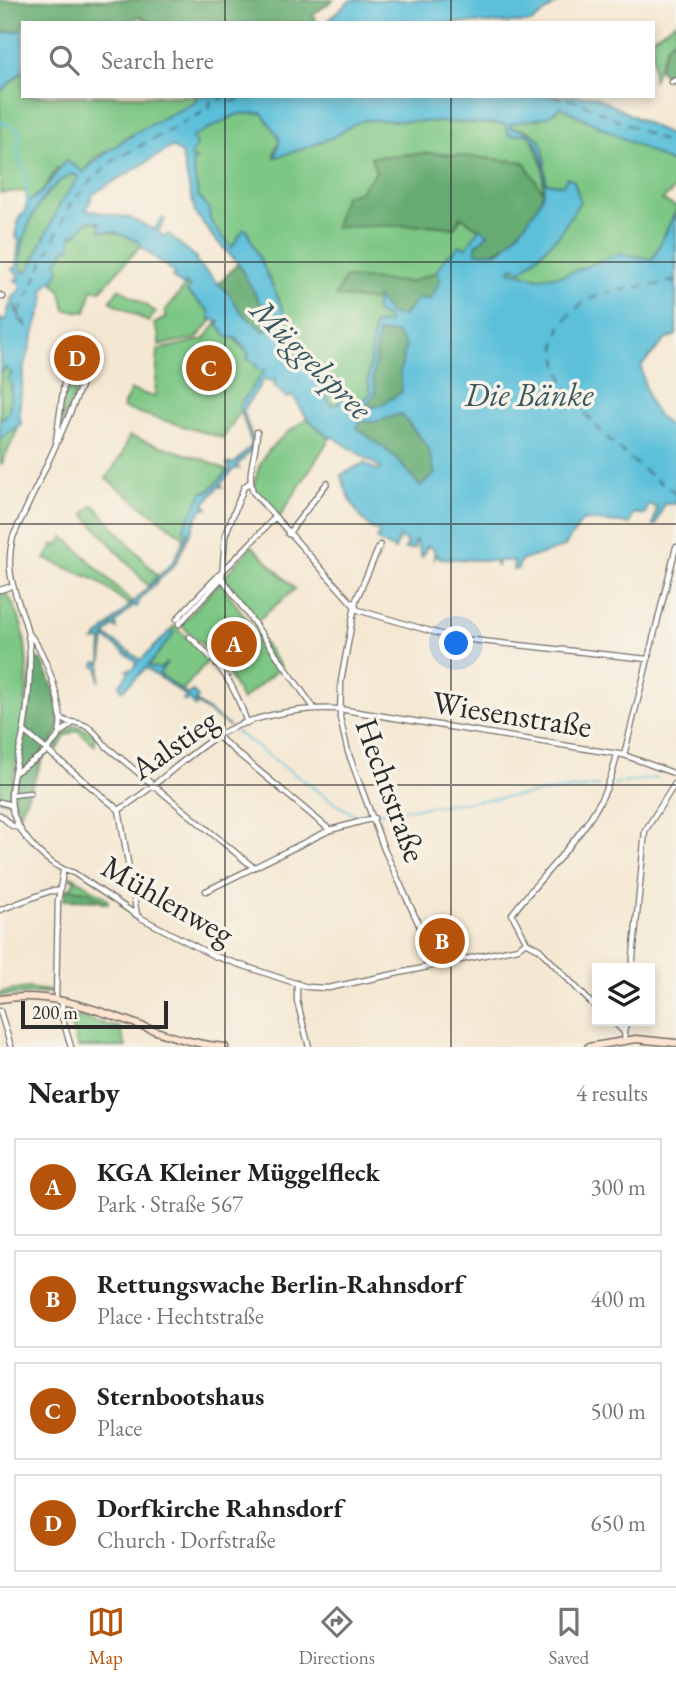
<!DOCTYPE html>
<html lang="en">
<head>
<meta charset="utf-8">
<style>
  body { margin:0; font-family:"EB Garamond",serif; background:#f2f2f2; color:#222 }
  .controls { position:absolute; right:21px; bottom:21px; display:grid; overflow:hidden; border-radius:0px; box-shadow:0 4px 10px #0003 }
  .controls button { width:63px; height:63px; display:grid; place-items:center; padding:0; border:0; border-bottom:2px solid #e0e0e0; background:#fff; color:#222; font:35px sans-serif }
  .scale { position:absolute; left:21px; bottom:18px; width:147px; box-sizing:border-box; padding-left:7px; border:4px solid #2b2b2b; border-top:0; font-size:19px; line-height:24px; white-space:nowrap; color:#2b2b2b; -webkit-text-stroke:5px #f7f3e8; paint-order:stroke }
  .you { position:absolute; left:457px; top:644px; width:24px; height:24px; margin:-18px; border:5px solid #fff; border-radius:50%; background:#1a73e8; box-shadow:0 0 0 10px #1a73e833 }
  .badge { display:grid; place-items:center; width:46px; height:46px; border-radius:50%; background:#b45309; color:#fff; font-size:23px; font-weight:700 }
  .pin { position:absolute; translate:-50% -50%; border:4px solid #fff; box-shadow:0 2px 7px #0006 }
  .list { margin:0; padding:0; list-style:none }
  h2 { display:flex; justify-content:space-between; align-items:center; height:91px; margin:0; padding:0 28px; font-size:30px }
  h2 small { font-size:23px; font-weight:400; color:#767676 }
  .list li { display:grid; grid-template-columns:46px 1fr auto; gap:21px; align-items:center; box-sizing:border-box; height:98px; margin:0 14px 14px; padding:0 14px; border:2px solid #e0e0e0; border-radius:0px }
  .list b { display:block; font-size:26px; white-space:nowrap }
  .list p { margin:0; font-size:23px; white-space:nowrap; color:#767676 }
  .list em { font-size:23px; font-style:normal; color:#767676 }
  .icon { flex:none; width:38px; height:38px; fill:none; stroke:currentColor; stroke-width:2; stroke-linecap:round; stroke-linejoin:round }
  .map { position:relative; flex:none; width:676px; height:1047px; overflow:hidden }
  .search { position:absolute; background:#fff; box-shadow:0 4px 10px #0003; left:21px; right:21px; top:21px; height:77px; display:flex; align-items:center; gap:18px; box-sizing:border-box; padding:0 24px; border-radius:0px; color:#767676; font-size:26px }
  .sheet { height:539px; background:#fff }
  nav { display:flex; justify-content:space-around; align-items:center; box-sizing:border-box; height:98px; border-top:2px solid #e0e0e0; background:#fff; font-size:19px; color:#767676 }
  nav a { display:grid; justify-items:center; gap:4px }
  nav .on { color:#b45309 }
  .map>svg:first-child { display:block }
  .green { fill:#7dc785; stroke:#547958; stroke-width:2; fill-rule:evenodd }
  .forest { fill:#66ac72; stroke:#486c4e; stroke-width:2 }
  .water { fill:#5cc0da; stroke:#447682; stroke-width:2; fill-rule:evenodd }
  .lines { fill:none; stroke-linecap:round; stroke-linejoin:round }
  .stream { stroke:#5cc0da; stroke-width:2 }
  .ferry { stroke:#3a5860; stroke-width:2; stroke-dasharray:9 7; stroke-linecap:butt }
  .street-casing { stroke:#726d66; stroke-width:7 }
  .secondary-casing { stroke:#726d66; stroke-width:9 }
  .street { stroke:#fff; stroke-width:4.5 }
  .secondary { stroke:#fde4d1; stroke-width:6 }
  .grid { fill:none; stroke:#2b2b2b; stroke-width:2; stroke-opacity:0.55 }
  .labels { text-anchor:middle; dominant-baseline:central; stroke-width:7; stroke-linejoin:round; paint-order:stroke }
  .street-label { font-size:32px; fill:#2b2b2b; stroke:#f7f3e8 }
  .water-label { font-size:33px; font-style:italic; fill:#3a5860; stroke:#f7f3e8 }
</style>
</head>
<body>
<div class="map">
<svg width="676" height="1047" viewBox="0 0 676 1047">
  <rect width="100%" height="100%" fill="#f7f3e8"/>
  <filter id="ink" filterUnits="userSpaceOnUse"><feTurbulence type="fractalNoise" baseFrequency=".0143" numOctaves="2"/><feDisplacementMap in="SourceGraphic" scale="14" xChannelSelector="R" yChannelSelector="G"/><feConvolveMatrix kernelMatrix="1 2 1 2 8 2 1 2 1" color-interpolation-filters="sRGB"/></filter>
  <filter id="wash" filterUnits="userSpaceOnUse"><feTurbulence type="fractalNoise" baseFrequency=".00686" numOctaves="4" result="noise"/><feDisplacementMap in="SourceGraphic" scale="28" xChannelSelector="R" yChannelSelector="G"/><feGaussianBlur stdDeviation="1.57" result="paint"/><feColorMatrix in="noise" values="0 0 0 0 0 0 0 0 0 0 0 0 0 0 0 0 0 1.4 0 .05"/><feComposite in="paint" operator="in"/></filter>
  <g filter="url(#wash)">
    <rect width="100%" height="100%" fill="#f5e8d3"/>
    <path class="green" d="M676,22V37L667,45L653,81V37Z
      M23,71V96H197L194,103L123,139V142L96,157L83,172L74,166L57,168L42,192L27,203L26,191L0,193V92Z
      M349,104L495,117L526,110H551L561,107L676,165V188L662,200L676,207V211L653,259L618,254L564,275L538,278L510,272L513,267L522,270L559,235L580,200L574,181L567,177L563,185L546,183C544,157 545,125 511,129L510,124H506L509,135L524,133L532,137L543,169V192L550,201L525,240H514L499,274L481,283L489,309L478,336L443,390L472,420L511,450C512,457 514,466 513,473C508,496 473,517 450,511C439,508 427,496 420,486L435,474L428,447L401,414L400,372L406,346C399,330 389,331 373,334L368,382L372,393L358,405L342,397L336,406L331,405L326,397L337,387L328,382L324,386L320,384L317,370L292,352C298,329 257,257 247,230L244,229L231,249C194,225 192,192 185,152L192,150L195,144L191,137L238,114L262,113L280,139L274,152L275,157L287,154L291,147L327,128L331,116L337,115ZM431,153L524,162L543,192C536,219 505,258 476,253V245L488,234L461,217L454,228L431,225L335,226L344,197L360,191L376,172L371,157ZM436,273L441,279L430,300L417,299L400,318L385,310L379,298L376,301L336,296L345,278L411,282Z
      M72,174L80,177L61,202L29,270L21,272C18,238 39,189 72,174Z
      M94,221L111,232L133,237L142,244L100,291L92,289L86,312L66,310L60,290L52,281L59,267L56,264L72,234L76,235L83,222Z
      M187,284L190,287L187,292L209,311L212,320L197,338L159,345V336L154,324L167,317L164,312Z
      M119,288L156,312L148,322L110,301Z
      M218,321L249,354L247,358L265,371L239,406L240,412L223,438L122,408L131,390L155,397L158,350L205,339Z
      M75,341L89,344L90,352L81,378L66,374Z
      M7,367L12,373L9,412L0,422V374Z
      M64,387L77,391L62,422L61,420Z
      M307,418L330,438L279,518L254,490C257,451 279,440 307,418Z
      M18,429L1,465L0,437L8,431Z
      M129,436L205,460L228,471L209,491L203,492L184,528L187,532L185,538L106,479L122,455Z
      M94,505L158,576L148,586L84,514Z
      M64,537L71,543L132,602L129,605L96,580L45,559L54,544L58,546Z
      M252,546L295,589L257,621L224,577Z
      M220,582L281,667L242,700L223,664L181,625Z
      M0,592H5C44,640 22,746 7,802L0,800Z
      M174,626L210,658L182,691L159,674L166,663L160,669L148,666L174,633L171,630Z
      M76,725L95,735V745L77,730L65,736L57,750L55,743L62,734Z
      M72,876L107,898L108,903H102L88,891L69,890L75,881L69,877Z
      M29,988L54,992L0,996V992Z
      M67,1014L120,1028L126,1047H78Z"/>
    <path class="forest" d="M0,0H333L313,15L317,23H151L140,17L123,23H23V30L0,33Z
      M676,37V83L669,80L659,69L667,45Z
      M431,153L524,162L543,192C536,219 505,258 476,253V245L488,234L461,217L454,228L431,225L335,227L344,196L360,191L376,172L371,157Z
      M238,263L268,317L271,325L265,332L241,312L219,284Z
      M436,272L441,279L430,300L420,298L400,318L391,315L377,301L335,296L345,278L411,282Z
      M378,333H396L406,346L400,372L402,392L381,405L360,408L376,393L373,379Z
      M401,414L428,447L435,474L420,486L394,456L357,428L360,421Z
      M35,658L42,661C51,681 68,718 54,739C51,744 45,747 42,752L45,754L18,819L13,801L26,733L32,661Z
      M66,888L88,891L103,901L64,900Z"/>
    <path class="water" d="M351,0H561L531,23H325Z
      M23,30V71L0,92V33Z
      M197,96H594L676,138V165L561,107L547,117L510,124V128C549,133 543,148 546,183L563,185L567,177L574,181L580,201L559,235L522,271L513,267L510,271L538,278L564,275L618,254L653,259L676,211V335L665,340L641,366C645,390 650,419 676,428V504H664L656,525H653L657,507L648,505L645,515L634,513L630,524L583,520L564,547L520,561L518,569L513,570L514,561H498L497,567L495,561L439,558L437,554L434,559V549L427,546L422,557L415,539L414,549H405L408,543L399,537L395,550L377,540L379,532C358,523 347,495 341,475L364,463L378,471L381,468L333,437L330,438L307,418L293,396L287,398L274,386L276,379L270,382L264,379L243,411L255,446L237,466L239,469L235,468L220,485L223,487H218L204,504L208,508L201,509L176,563L138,601L137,607L134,605L116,623L117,629L113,626L105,635L141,660L171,630L174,633L148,666L160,669L167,663L159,674L188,695L192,691L198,697L195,701L230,727L197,704L195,707L189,698L186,702L183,700L186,696L146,668L122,691L119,686L129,672L127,670L133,669L137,662L105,638L99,682V668L95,667V662L101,663L102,640L94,641L174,561L187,532L183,529L203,492L209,491L230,469L227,464L235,463L252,445L239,406L265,370L256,369V364L247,358L249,354L236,338H228L218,325L220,322L210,319L209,311L187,292L190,287L186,283L183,286L172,277L175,273L141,247L140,242L116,232L100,231V222L88,221L75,235L72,234L70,249L66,248L56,264L59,267L55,280L50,282L43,291L45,298L24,367C23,386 17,407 21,424L0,439V420L9,412L12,385L8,379L12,374L5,367L0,374V319L5,321L11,301L20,289V283L15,280L20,277L12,269L16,268L19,240L15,236L20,215L24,214L27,203L42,192L66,160L83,172C116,141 152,123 194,103ZM262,113L280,139L275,157C296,152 315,145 335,136C346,130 352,123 365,120L505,124L509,135C517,136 524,131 530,136C543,147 548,185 541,199C533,217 517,233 504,248L498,252L476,253V245L488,234L480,228L466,248L459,245L453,253L447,255L436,272L441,279L430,300L417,299L404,316L391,315L377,297L375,312L387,318L388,323L374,324L368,382L371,393L358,405L342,397L336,405H331L326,397L337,388L327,382L324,385L320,384L317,370L292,352C298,329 257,257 247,230L244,229L232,247L216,229L210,219L209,209L198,195L192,162L196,160L191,157L196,144L192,137L238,114ZM172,147L181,153L195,212L214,238L238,263L268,317L271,325L265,332L241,312L228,293L195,261L197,258L168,234L165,237L158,232L165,220L162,218L154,230L130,218L86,210L93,194ZM72,174L79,177L61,202L29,270L21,272C17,238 39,189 72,174ZM378,333H396L406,346L400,372L402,392L381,405L363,409L376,393L373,379ZM401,414L428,447L435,474L420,486L394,456L357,428L360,421L375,422Z"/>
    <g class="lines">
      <path class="stream" d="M0,121L19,130L18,157L27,179V203
        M236,732L336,804L355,815L368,814
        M614,784L657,778
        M376,813L598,786"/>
      <path class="ferry" d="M216,96L227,102L260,96
        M552,96L577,101L676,147
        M676,280C649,289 612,286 587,301C497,355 627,462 676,493
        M15,304L18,318L24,324
        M17,310L22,321
        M27,327L21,310L70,205L91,181L114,160L203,112L209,108L212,96"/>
    </g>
  </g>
  <g filter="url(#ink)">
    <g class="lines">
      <g class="street-casing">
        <path id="street" d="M672,82L676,80
          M0,295L3,297
          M257,432C257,452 246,474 253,492L358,610L454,638L647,659
          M56,441L70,341L77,337L91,343C98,365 26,507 13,537C0,588 30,608 30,655C30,679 28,705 24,729C20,754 6,788 13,813C21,839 49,867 74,873L141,918L214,956L307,987L328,988L518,948L526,942
          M288,534L327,483
          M380,545L356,600L341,681L340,718L348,752L384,849L420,927L429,966
          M222,578L314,708
          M222,578L225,536L244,487L249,483
          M0,590L9,587
          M177,619C208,584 243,553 274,518
          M179,624L222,578
          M30,635C46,654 66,711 59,734C57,740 49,746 46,751
          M190,637C221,665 234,683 247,723
          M60,717C67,724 72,721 81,724C92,727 100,739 107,747L253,867
          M25,732L119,810L137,915
          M59,734L72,724
          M217,736L330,830
          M624,755L676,547
          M16,772L46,752
          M12,795L30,793
          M0,802L11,805
          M119,810C153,789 181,760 214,738C248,716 299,707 339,709L624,755L676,774
          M0,815L12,826L19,828
          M206,891L330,830L374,818
          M0,910L50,891H59
          M526,941L512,914C551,863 605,820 617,754
          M526,942L539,949L597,1009
          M632,968L645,831L676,782
          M297,983V1001L309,1047
          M56,999L58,901L63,872
          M62,1000V1017L71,1047
          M0,1011L11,1047
          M613,1021L624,1032L625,1040
          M624,1031L627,1021"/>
      </g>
      <g class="secondary-casing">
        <path id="secondary" d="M0,999C80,986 148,1041 225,1047
          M588,1047L636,1039L676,1043"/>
      </g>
      <use href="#street" class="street"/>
      <use href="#secondary" class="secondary"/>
    </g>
  </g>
  <path class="grid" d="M225,0V23M451,0V23M225,96V1047M451,96V1047M0,262H676M0,524H676M0,785H676"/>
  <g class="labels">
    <g class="street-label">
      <text transform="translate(512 714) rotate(9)">Wiesenstraße</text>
      <text transform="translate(174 744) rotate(-35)">Aalstieg</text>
      <text transform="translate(391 790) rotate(70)">Hechtstraße</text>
      <text transform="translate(168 900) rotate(30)">Mühlenweg</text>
    </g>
    <g class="water-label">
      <text transform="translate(312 359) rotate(45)">Müggelspree</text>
      <text x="529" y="394">Die Bänke</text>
    </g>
  </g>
</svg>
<div class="controls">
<button><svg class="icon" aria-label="layers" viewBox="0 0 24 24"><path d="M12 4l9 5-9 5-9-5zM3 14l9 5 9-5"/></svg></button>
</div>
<div class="scale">200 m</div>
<div class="you"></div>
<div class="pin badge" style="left:234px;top:644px">A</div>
<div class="pin badge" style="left:442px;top:941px">B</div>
<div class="pin badge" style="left:209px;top:368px">C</div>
<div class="pin badge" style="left:77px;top:358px">D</div>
<div class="search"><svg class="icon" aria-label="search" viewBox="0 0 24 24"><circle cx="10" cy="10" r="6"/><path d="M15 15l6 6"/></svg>Search here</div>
</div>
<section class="sheet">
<h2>Nearby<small>4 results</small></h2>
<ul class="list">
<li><span class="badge">A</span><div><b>KGA Kleiner Müggelfleck</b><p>Park · Straße 567</p></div><em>300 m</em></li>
<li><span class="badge">B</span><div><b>Rettungswache Berlin-Rahnsdorf</b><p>Place · Hechtstraße</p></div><em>400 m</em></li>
<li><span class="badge">C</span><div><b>Sternbootshaus</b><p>Place</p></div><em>500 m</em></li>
<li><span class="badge">D</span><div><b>Dorfkirche Rahnsdorf</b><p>Church · Dorfstraße</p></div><em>650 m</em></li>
</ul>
</section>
<nav>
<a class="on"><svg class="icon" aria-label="map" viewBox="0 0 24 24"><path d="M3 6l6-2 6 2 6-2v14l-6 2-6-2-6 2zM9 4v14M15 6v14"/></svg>Map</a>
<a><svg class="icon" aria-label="directions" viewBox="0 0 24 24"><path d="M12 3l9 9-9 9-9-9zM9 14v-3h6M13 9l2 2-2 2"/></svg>Directions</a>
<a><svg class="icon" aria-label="saved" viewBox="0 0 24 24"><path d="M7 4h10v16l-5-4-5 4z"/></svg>Saved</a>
</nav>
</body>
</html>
